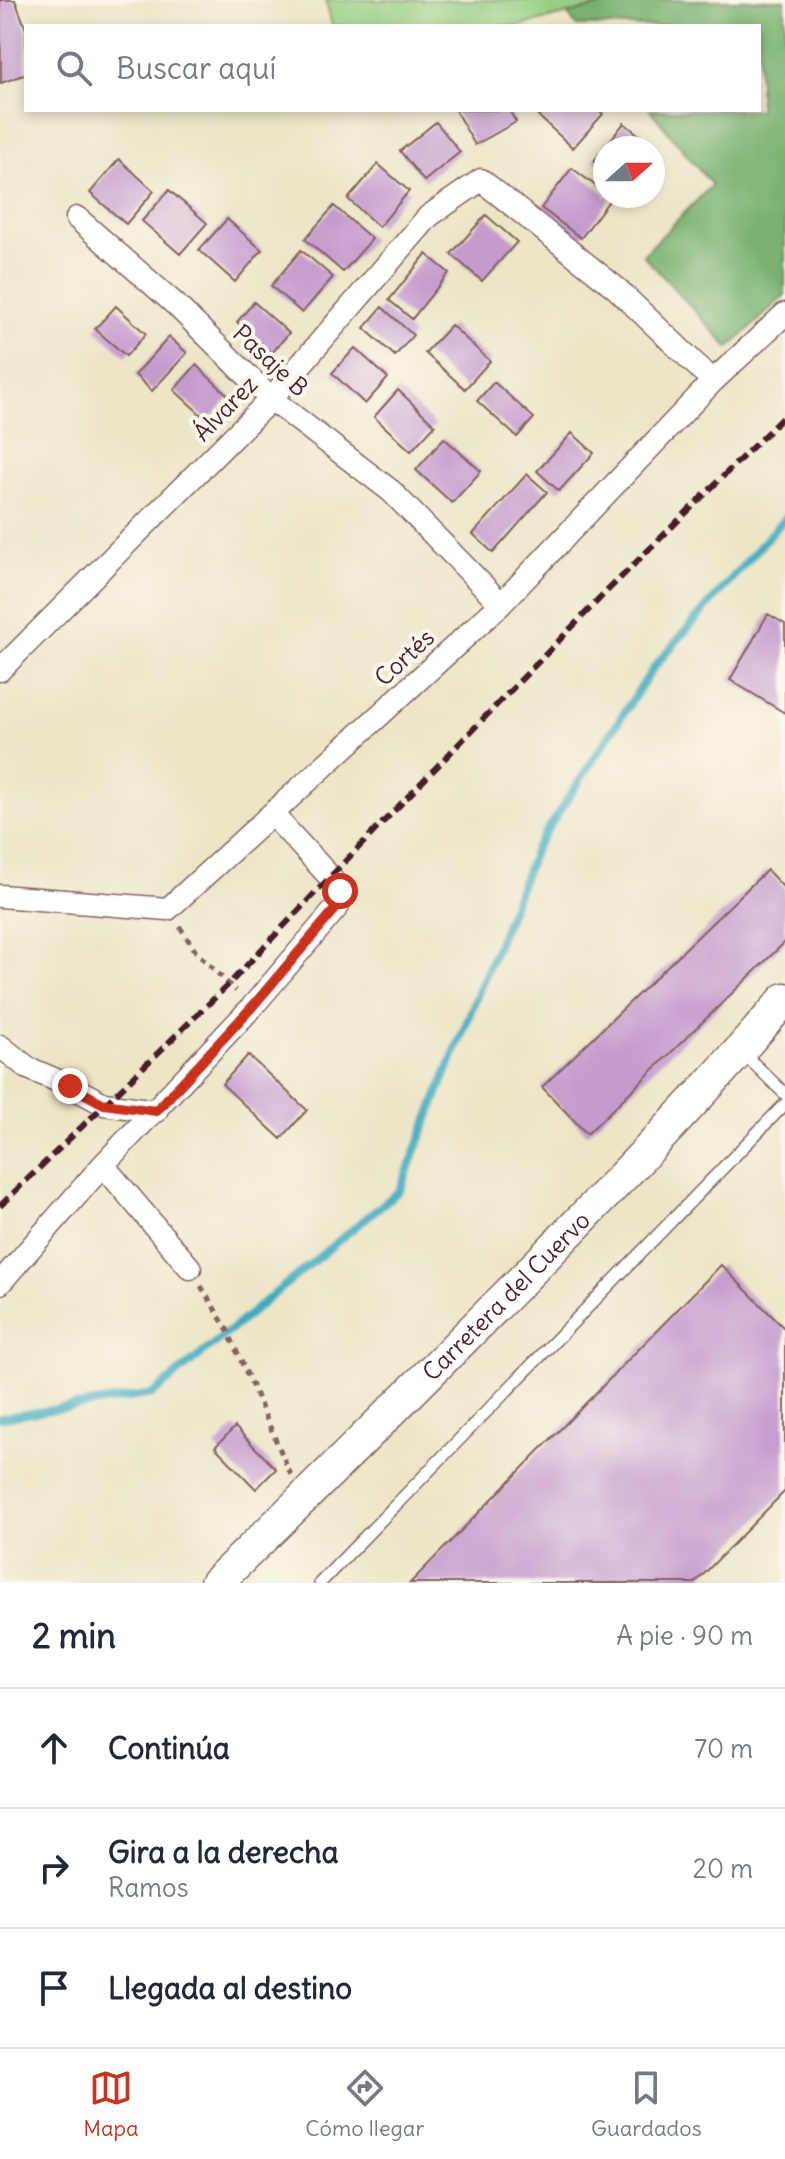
<!DOCTYPE html>
<html lang="es">
<head>
<meta charset="utf-8">
<style>
  body { margin:0; font-family:Delius,sans-serif; background:#f6f6f7; color:#1f2937 }
  .compass { position:absolute; left:593px; top:136px; width:72px; height:72px; border-radius:50%; background:#fff; box-shadow:0 4px 12px #0003; rotate:69deg }
  .stop { position:absolute; width:24px; height:24px; margin:-18px; border:6px solid #c8321e; border-radius:50%; background:#fff }
  .stop.end { background:#c8321e; border-color:#fff; box-shadow:0 2px 8px #0008 }
  .list { margin:0; padding:0; list-style:none }
  h2 { display:flex; justify-content:space-between; align-items:center; height:104px; margin:0; padding:0 32px; font-size:34px }
  h2 small { font-size:26px; font-weight:400; color:#747a83 }
  .list li { display:grid; grid-template-columns:52px 1fr auto; gap:24px; align-items:center; box-sizing:border-box; height:120px; padding:0 32px; border-top:2px solid #e0e1e3 }
  .list b { display:block; font-size:30px; white-space:nowrap }
  .list p { margin:0; font-size:26px; white-space:nowrap; color:#747a83 }
  .list em { font-size:26px; font-style:normal; color:#747a83 }
  .icon { flex:none; width:44px; height:44px; fill:none; stroke:currentColor; stroke-width:2; stroke-linecap:round; stroke-linejoin:round }
  .map { position:relative; flex:none; width:785px; height:1583px; overflow:hidden }
  .search { position:absolute; background:#fff; box-shadow:0 4px 12px #0003; left:24px; right:24px; top:24px; height:88px; display:flex; align-items:center; gap:20px; box-sizing:border-box; padding:0 28px; border-radius:0px; color:#747a83; font-size:30px }
  .sheet { height:464px; background:#fff }
  nav { display:flex; justify-content:space-around; align-items:center; box-sizing:border-box; height:112px; border-top:2px solid #e0e1e3; background:#fff; font-size:22px; color:#747a83 }
  nav a { display:grid; justify-items:center; gap:4px }
  nav .on { color:#c8321e }
  .map>svg:first-child { display:block }
  .green { fill:#97cf82; stroke:#707756; stroke-width:2 }
  .forest { fill:#79b270; stroke:#62684e; stroke-width:2 }
  .lines { fill:none; stroke-linecap:round; stroke-linejoin:round }
  .stream { stroke:#3faabf; stroke-width:8 }
  .building { fill:#c49bcd }
  .lane-casing { stroke:#836461; stroke-width:14 }
  .street-casing { stroke:#836461; stroke-width:25 }
  .secondary-casing { stroke:#836461; stroke-width:35 }
  .path { stroke:#836461; stroke-width:5; stroke-dasharray:6 6; stroke-linecap:butt }
  .lane { stroke:#fff; stroke-width:11 }
  .street { stroke:#fff; stroke-width:22 }
  .secondary { stroke:#fff; stroke-width:32 }
  .rail { stroke:#4a1f2b; stroke-width:6; stroke-dasharray:12 6; stroke-linecap:butt }
  .route { stroke:#c8321e; stroke-width:10 }
  .labels { text-anchor:middle; dominant-baseline:central; stroke-width:8; stroke-linejoin:round; paint-order:stroke }
  .street-label { font-size:24px; fill:#4a1f2b; stroke:#fbf7ec }
</style>
</head>
<body>
<div class="map">
<svg width="785" height="1583" viewBox="0 0 785 1583">
  <rect width="100%" height="100%" fill="#fbf7ec"/>
  <filter id="ink" filterUnits="userSpaceOnUse"><feTurbulence type="fractalNoise" baseFrequency=".0125" numOctaves="2"/><feDisplacementMap in="SourceGraphic" scale="16" xChannelSelector="R" yChannelSelector="G"/><feConvolveMatrix kernelMatrix="1 2 1 2 8 2 1 2 1" color-interpolation-filters="sRGB"/></filter>
  <filter id="wash" filterUnits="userSpaceOnUse"><feTurbulence type="fractalNoise" baseFrequency=".006" numOctaves="4" result="noise"/><feDisplacementMap in="SourceGraphic" scale="32" xChannelSelector="R" yChannelSelector="G"/><feGaussianBlur stdDeviation="1.8" result="paint"/><feColorMatrix in="noise" values="0 0 0 0 0 0 0 0 0 0 0 0 0 0 0 0 0 1.4 0 .05"/><feComposite in="paint" operator="in"/></filter>
  <g filter="url(#wash)">
    <rect width="100%" height="100%" fill="#ece5c6"/>
    <path class="green" d="M326,0H627L519,26H332Z"/>
    <path class="forest" d="M627,0H785V295L729,348L643,255L712,185L650,110H759V26H577L567,14Z"/>
    <g class="lines">
      <path class="stream" d="M0,1418L153,1394L400,1190L536,847L654,667L785,518"/>
    </g>
    <g id="blocks">
      <path class="building" d="M0,0H15L26,29V74L1,83Z
        M455,110H509L516,122L475,145Z
        M538,110H599L603,114L573,148L535,113Z
        M436,122L460,152L424,181L400,151Z
        M624,123L658,150L653,156V148H605V170L594,161Z
        M119,159L154,191L126,224L90,193Z
        M378,164L409,191L379,227L348,199Z
        M572,168L605,193V196L611,198L581,238L541,208Z
        M169,190L207,223L180,254L142,221Z
        M334,206L372,239L343,272L305,239Z
        M486,215L517,242L482,281L451,254Z
        M227,219L262,250L235,282L199,250Z
        M301,250L333,277L302,313L271,286Z
        M426,254L449,273L412,319L389,300Z
        M254,302L289,333L272,353L237,322Z
        M116,306L146,334L126,356L95,329Z
        M382,307L413,335L395,356L364,328Z
        M451,325L490,361L465,389L425,353Z
        M169,337L187,353L152,391L135,375Z
        M355,348L388,378L365,404L332,373Z
        M196,365L230,397L208,421L174,390Z
        M494,382L534,418L517,437L477,401Z
        M398,390L435,425L411,451L374,417Z
        M572,433L594,453L559,491L537,471Z
        M444,438L481,471L452,503L416,470Z
        M527,474L547,492L493,553L473,534Z
        M768,614L785,624V713L730,680Z
        M767,870L785,889V942L587,1134L542,1087Z
        M248,1055L307,1110L281,1139L222,1084Z
        M721,1265L785,1329V1491L695,1583H410Z
        M235,1427L276,1469L256,1489L215,1447Z"/>
    </g>
  </g>
  <g filter="url(#ink)">
    <use href="#blocks" fill-opacity="0" stroke="#836461" stroke-width="2"/>
    <g class="lines">
      <g class="lane-casing">
        <path id="lane" d="M741,1051L785,1094
          M320,1583L785,1104"/>
      </g>
      <g class="street-casing">
        <path id="street" d="M77,218L175,304L271,399L391,491L501,604
          M0,670L271,399L429,216L481,180L616,288L713,381
          M0,896L168,909L501,604L713,381L785,314
          M0,1046L28,1068L70,1086L104,1104L156,1111
          M103,1165L190,1268
          M0,1283L103,1165L252,1007L338,906L340,891L330,877L272,814"/>
      </g>
      <g class="secondary-casing">
        <g id="secondary">
          <path id="s1" d="M216,1583C320,1483 422,1381 523,1279C612,1188 702,1096 785,999"/>
        </g>
      </g>
      <path class="path" d="M180,927L196,952L236,991
        M201,1286L228,1331L291,1475"/>
      <use href="#lane" class="lane"/>
      <use href="#street" class="street"/>
      <use href="#secondary" class="secondary"/>
      <path class="rail" d="M0,1206L229,984L330,877L606,592L785,415"/>
    </g>
  </g>
  <g class="lines" filter="url(#ink)">
    <path class="route" d="M70,1086L104,1104L156,1111L252,1007L338,906L340,891"/>
  </g>
  <g class="labels">
    <g class="street-label">
      <text transform="translate(271 360) rotate(43)">Pasaje B</text>
      <text transform="translate(225 408) rotate(-46)">Álvarez</text>
      <text transform="translate(404 657) rotate(-43)">Cortés</text>
      <text stroke="none"><textPath href="#s1" startOffset="408">Carretera del Cuervo</textPath></text>
    </g>
  </g>
</svg>
<svg class="compass" viewBox="-18 -18 36 36"><path d="M0-13l5 13h-10z" fill="#e53935"/><path d="M0 13l5-13h-10z" fill="#747a83"/></svg>
<div class="stop" style="left:340px;top:891px"></div>
<div class="stop end" style="left:70px;top:1086px"></div>
<div class="search"><svg class="icon" aria-label="search" viewBox="0 0 24 24"><circle cx="10" cy="10" r="6"/><path d="M15 15l6 6"/></svg>Buscar aquí</div>
</div>
<section class="sheet">
<h2>2 min<small>A pie · 90 m</small></h2>
<ul class="list">
<li><svg class="icon" aria-label="ahead" viewBox="0 0 24 24"><path d="M12 20V5M6 11l6-6 6 6"/></svg><div><b>Continúa</b></div><em>70 m</em></li>
<li><svg class="icon" aria-label="right" viewBox="0 0 24 24"><path d="M7 20v-9h11M14 6l5 5-5 5"/></svg><div><b>Gira a la derecha</b><p>Ramos</p></div><em>20 m</em></li>
<li><svg class="icon" aria-label="arrive" viewBox="0 0 24 24"><path d="M6 21V4h12l-3 4 3 4H6"/></svg><div><b>Llegada al destino</b></div></li>
</ul>
</section>
<nav>
<a class="on"><svg class="icon" aria-label="map" viewBox="0 0 24 24"><path d="M3 6l6-2 6 2 6-2v14l-6 2-6-2-6 2zM9 4v14M15 6v14"/></svg>Mapa</a>
<a><svg class="icon" aria-label="directions" viewBox="0 0 24 24"><path d="M12 3l9 9-9 9-9-9zM9 14v-3h6M13 9l2 2-2 2"/></svg>Cómo llegar</a>
<a><svg class="icon" aria-label="saved" viewBox="0 0 24 24"><path d="M7 4h10v16l-5-4-5 4z"/></svg>Guardados</a>
</nav>
</body>
</html>
